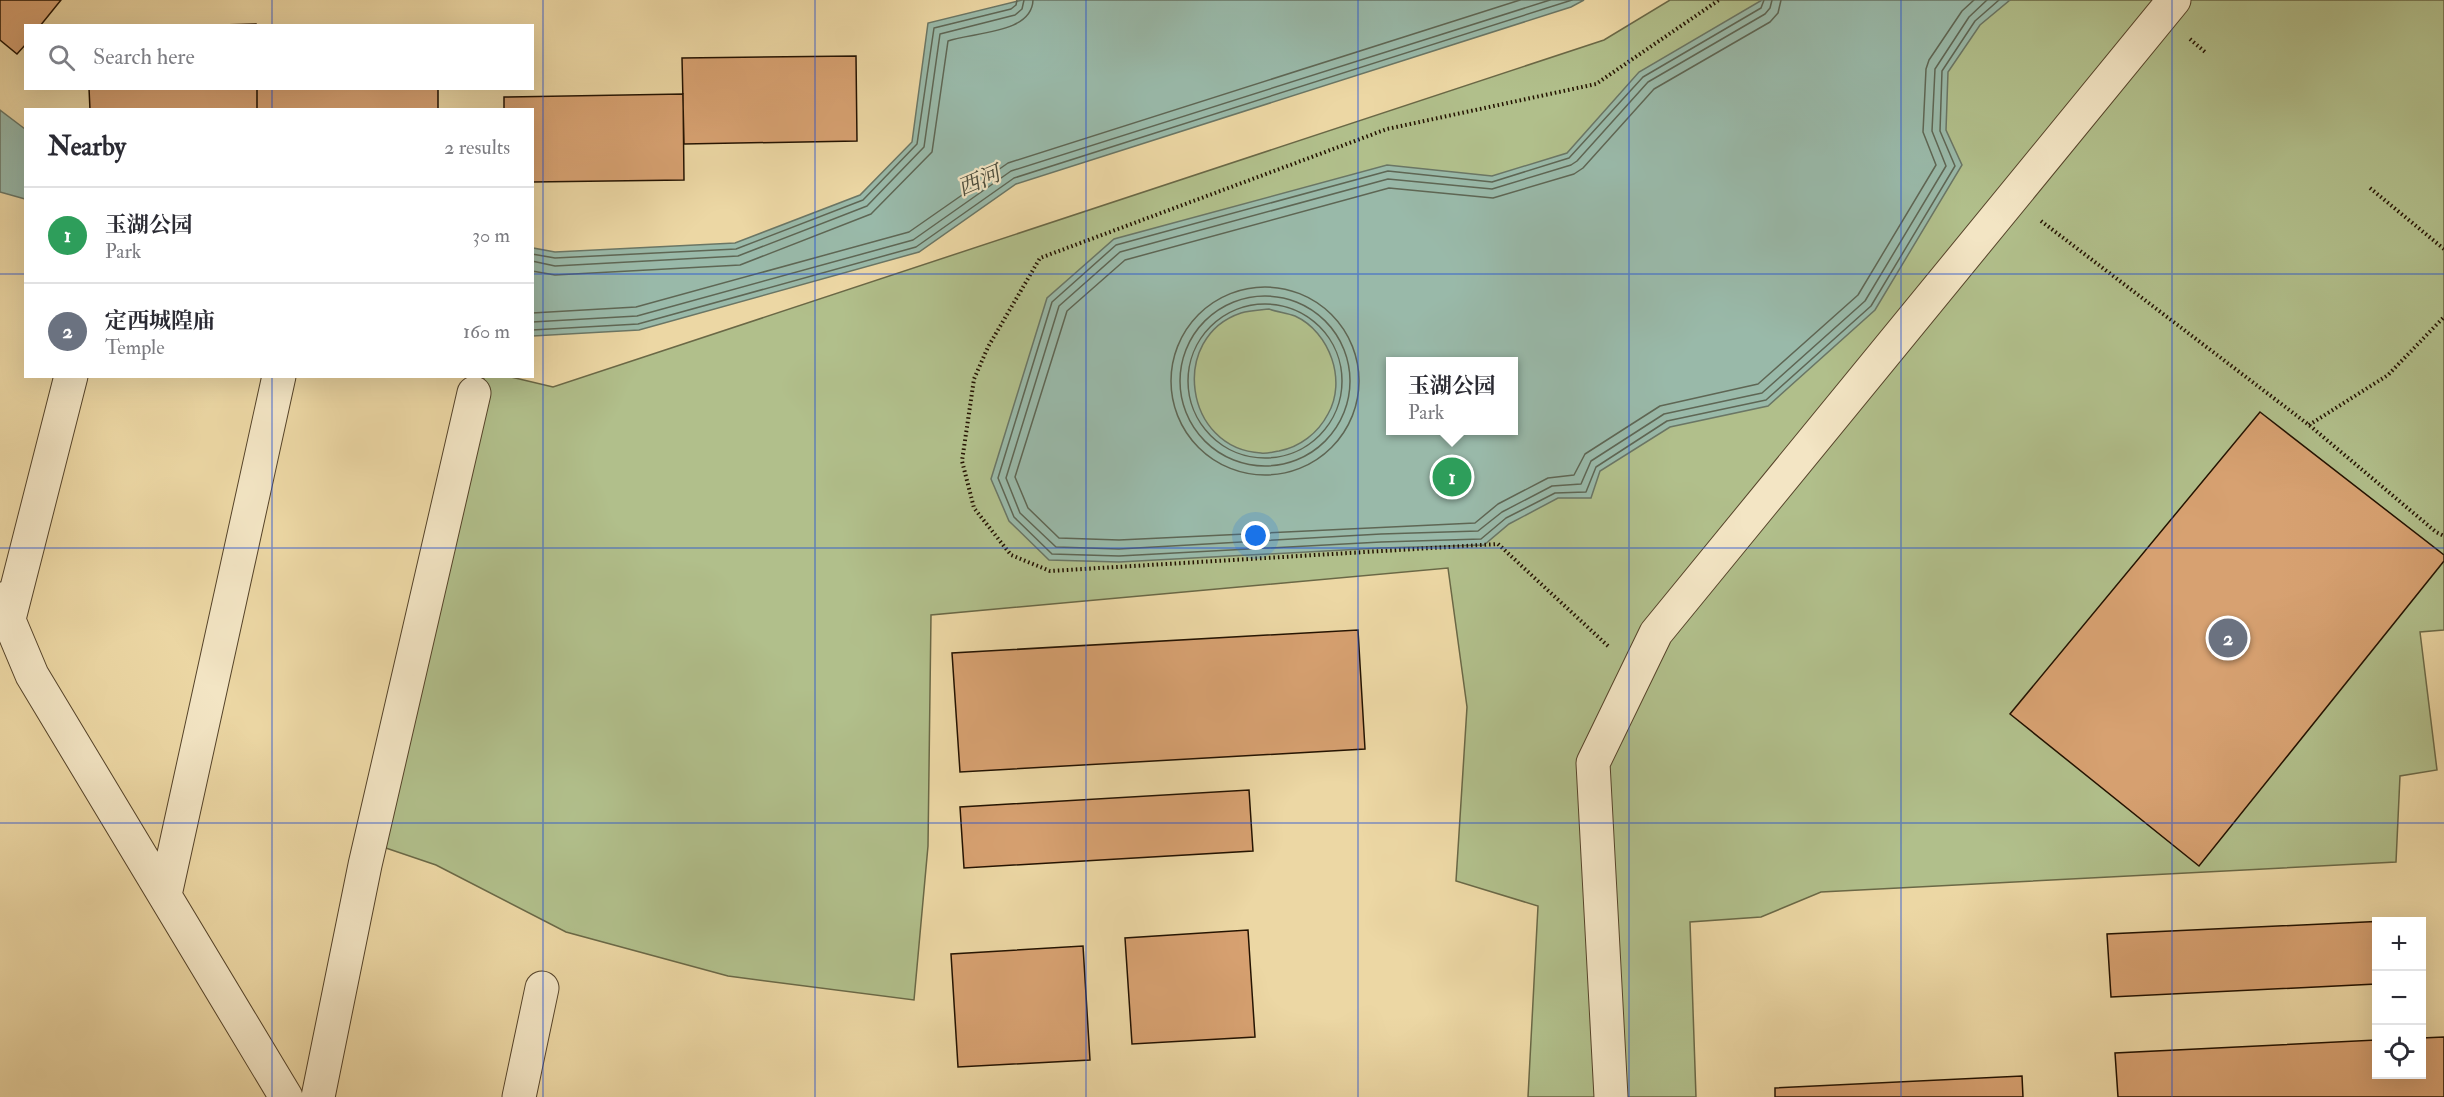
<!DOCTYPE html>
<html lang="en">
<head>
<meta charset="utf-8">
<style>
  body { margin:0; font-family:"IM FELL Double Pica","Noto Serif SC",serif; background:#f7f7f7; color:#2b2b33 }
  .controls { position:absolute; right:18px; bottom:18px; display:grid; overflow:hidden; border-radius:0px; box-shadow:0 6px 24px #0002 }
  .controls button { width:54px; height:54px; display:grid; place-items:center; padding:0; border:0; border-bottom:2px solid #e1e1e2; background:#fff; color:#2b2b33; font:30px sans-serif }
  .you { position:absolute; left:1256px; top:536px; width:21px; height:21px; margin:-15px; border:4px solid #fff; border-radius:50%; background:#1a73e8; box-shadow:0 0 0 9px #1a73e833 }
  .badge { display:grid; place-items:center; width:39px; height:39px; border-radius:50%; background:#2563eb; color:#fff; font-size:20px; font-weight:700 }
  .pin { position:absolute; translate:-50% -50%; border:3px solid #fff; box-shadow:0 2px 6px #0006 }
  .popup { position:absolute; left:1386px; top:357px; width:132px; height:78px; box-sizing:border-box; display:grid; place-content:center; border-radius:0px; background:#fff; filter:drop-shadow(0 2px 4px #0005); font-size:20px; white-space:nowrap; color:#7c7c81 }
  .popup b { font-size:22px; color:#2b2b33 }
  .popup::after { content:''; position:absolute; left:50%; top:100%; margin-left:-12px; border:12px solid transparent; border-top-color:#fff }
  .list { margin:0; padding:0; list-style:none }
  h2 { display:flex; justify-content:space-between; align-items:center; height:78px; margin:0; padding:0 24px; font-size:26px }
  h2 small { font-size:20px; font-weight:400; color:#7c7c81 }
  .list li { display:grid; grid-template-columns:39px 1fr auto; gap:18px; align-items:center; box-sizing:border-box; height:96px; padding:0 24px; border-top:2px solid #e1e1e2 }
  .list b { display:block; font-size:22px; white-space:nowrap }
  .list p { margin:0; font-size:20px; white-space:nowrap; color:#7c7c81 }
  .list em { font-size:20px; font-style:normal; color:#7c7c81 }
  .icon { flex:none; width:33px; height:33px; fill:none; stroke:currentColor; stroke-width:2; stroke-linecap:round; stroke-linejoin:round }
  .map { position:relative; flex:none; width:2444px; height:1097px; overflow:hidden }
  .search { position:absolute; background:#fff; box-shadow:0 6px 24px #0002; left:24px; top:24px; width:510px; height:66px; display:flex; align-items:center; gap:15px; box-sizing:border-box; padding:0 21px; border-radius:0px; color:#7c7c81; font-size:22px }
  .panel { position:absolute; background:#fff; box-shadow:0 6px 24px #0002; left:24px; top:108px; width:510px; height:270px; border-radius:0px }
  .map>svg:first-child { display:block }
  .green { fill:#b1bf8b; stroke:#6a6846; stroke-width:1.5; fill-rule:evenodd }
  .water { fill:#99b9a9; stroke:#6a7665; stroke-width:1.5; fill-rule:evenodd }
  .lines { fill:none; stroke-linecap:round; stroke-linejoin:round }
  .shore { stroke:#5e6654; stroke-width:1.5 }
  .building { fill:#d7a171; stroke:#231200; stroke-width:1.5 }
  .minor-casing { stroke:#554329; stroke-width:35 }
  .path { stroke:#231200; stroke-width:4; stroke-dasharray:1.5 3; stroke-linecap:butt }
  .minor { stroke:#f3e5c4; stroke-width:33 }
  .grid { fill:none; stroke:#1d4ed8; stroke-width:1.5; stroke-opacity:0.55 }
  .labels { text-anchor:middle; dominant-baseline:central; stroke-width:4.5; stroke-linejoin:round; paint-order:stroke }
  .water-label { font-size:22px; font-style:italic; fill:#4c4c3b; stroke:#f3e5c4 }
</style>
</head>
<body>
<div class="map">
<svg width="2444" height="1097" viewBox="0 0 2444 1097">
  <rect width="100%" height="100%" fill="#ecd7a4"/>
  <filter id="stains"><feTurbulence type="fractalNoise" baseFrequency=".00333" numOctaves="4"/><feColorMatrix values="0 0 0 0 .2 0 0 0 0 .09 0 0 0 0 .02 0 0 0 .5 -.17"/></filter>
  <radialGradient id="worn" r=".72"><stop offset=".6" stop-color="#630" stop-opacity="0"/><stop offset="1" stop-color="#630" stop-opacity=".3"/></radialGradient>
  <path class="green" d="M1670,0H2444V630L2420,632L2437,770L2400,776L2396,862L1821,892L1761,917L1690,922L1696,1097H1528L1538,906L1456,881L1467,707L1448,568L931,615L928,846L914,1000L728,976L566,932L436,865L374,844L484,377H511L553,387L1604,40ZM1390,362H1514V430H1390Z"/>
  <path class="water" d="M1022,0H1584L1571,7L1016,184L919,252L639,330L533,336V248L555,252L735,243L860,195L912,142L928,23Z
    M1762,0H2010L1980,25L1948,72L1946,130L1962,165L1875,310L1768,406L1670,427L1600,471L1591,498H1558L1509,524L1484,545L1381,548L1119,562L1049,560L1009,521L991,479L1047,298L1114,239L1387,165L1492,176L1567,153L1639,72ZM1269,309C1277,312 1287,313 1295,316C1330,332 1347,381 1328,414C1318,433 1300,447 1279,451C1273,452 1266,454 1261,453C1184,449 1169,337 1241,313C1250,310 1260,310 1269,309ZM1390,362H1514V430H1390Z
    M0,110L25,129V199L0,192Z"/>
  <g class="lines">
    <path class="shore" d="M1764,0L1761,8L1643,77L1569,158L1492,182L1388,171L1116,245L1052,302L998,478L1014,517L1052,554L1119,556L1381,542L1481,539L1506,518L1555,493L1586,492L1596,467L1667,421L1766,400L1871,306L1955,166L1940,131L1942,71L1975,21L1999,0
      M1772,0L1770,8L1765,14L1648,82L1577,161L1571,165L1492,189L1388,179L1120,252L1059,306L1006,478L1020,513L1056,547L1119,549L1381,534L1478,531L1502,512L1552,486L1581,484L1591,461L1664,414L1762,393L1865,301L1946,166L1932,131L1935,69L1969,17L1987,0
      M1781,0L1778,13L1770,22L1654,89L1583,168L1574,174L1493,198L1389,188L1125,260L1067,311L1015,477L1028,508L1059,538L1119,540L1475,523L1498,504L1548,478L1574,475L1585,454L1660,406L1758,384L1858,295L1936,165L1923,132L1926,69L1929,60L1962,11L1974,0
      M532,254L555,258L736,249L863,200L917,144L934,28L1011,9L1016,5L1017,0
      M532,261L555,266L738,256L867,206L924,147L940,34L1015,15L1022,9L1024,0
      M532,271L555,275L740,265L871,214L932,152L948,41C973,32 1032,34 1033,0
      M1171 381a94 94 0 1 1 188 0a94 94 0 1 1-188 0Z
      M1180 381a85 85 0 1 1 170 0a85 85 0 1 1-170 0Z
      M1188 381a77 77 0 1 1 154 0a77 77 0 1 1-154 0Z
      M532,313L636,307L909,232L1008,163L1520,0
      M532,322L637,316L913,240L1011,171L1550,0
      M532,330L638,324L916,247L1014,178L1572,0"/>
  </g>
  <path class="building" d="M0,0H61L40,26H26V44L17,54L0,40Z
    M256,24V26H184Z
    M856,56L857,141L684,144L682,58Z
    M89,88H257V110H90Z
    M257,88H438V110H257Z
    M683,94L684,180L532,182V110H504V97Z
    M2260,412L2444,555V561L2199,866L2010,714Z
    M1358,630L1365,749L960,772L952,653Z
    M1249,790L1253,851L964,868L960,807Z
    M2386,921L2376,922V984L2111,997L2107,934Z
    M1248,930L1255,1037L1132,1044L1125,938Z
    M1083,946L1090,1060L958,1067L951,954Z
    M2444,1037V1097H2118L2115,1053L2376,1040V1074H2422V1038Z
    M2022,1076L2023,1097H1775V1088Z"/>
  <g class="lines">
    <g class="minor-casing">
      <path id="minor" d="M0,599L32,675L286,1097
        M9,619L71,376
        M165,895L279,376
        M318,1097L365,865L474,393
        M519,1097L542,988
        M1611,1097L1593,763L1656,633L2174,0"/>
    </g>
    <path class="path" d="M2190,39L2205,52
      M2370,188L2444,249
      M2041,221L2309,425L2436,532L2444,536
      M2309,425L2388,375L2444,317
      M1608,646L1498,544L1050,571L1011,555L974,508L962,461L974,379L988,347L1040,258L1387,129L1596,84L1719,0"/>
    <use href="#minor" class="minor"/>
  </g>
  <path class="grid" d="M272,0V26M543,0V1097M815,0V1097M1086,0V1097M1358,0V1097M1629,0V1097M1901,0V1097M2172,0V1097M272,88V110M0,274H26M532,274H2444M272,376V1097M0,548H2444M0,823H2444"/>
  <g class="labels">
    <g class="water-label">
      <text transform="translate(979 181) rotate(-23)">西河</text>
    </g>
  </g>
  <rect width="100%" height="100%" filter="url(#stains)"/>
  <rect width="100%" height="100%" fill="url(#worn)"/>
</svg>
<div class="controls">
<button>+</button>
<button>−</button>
<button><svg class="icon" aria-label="locate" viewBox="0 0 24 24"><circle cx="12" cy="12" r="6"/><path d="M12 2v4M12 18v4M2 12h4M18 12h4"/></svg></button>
</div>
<div class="you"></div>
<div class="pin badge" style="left:1452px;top:477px;background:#2e9e5b">1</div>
<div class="popup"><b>玉湖公园</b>Park</div>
<div class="pin badge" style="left:2228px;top:638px;background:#6b7280">2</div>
<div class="search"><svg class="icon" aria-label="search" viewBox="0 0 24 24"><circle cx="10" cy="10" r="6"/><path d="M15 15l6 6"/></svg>Search here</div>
<section class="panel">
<h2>Nearby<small>2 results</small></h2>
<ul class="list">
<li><span class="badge" style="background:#2e9e5b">1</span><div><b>玉湖公园</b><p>Park</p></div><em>30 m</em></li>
<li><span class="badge" style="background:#6b7280">2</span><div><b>定西城隍庙</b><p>Temple</p></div><em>160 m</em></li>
</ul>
</section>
</div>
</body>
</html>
